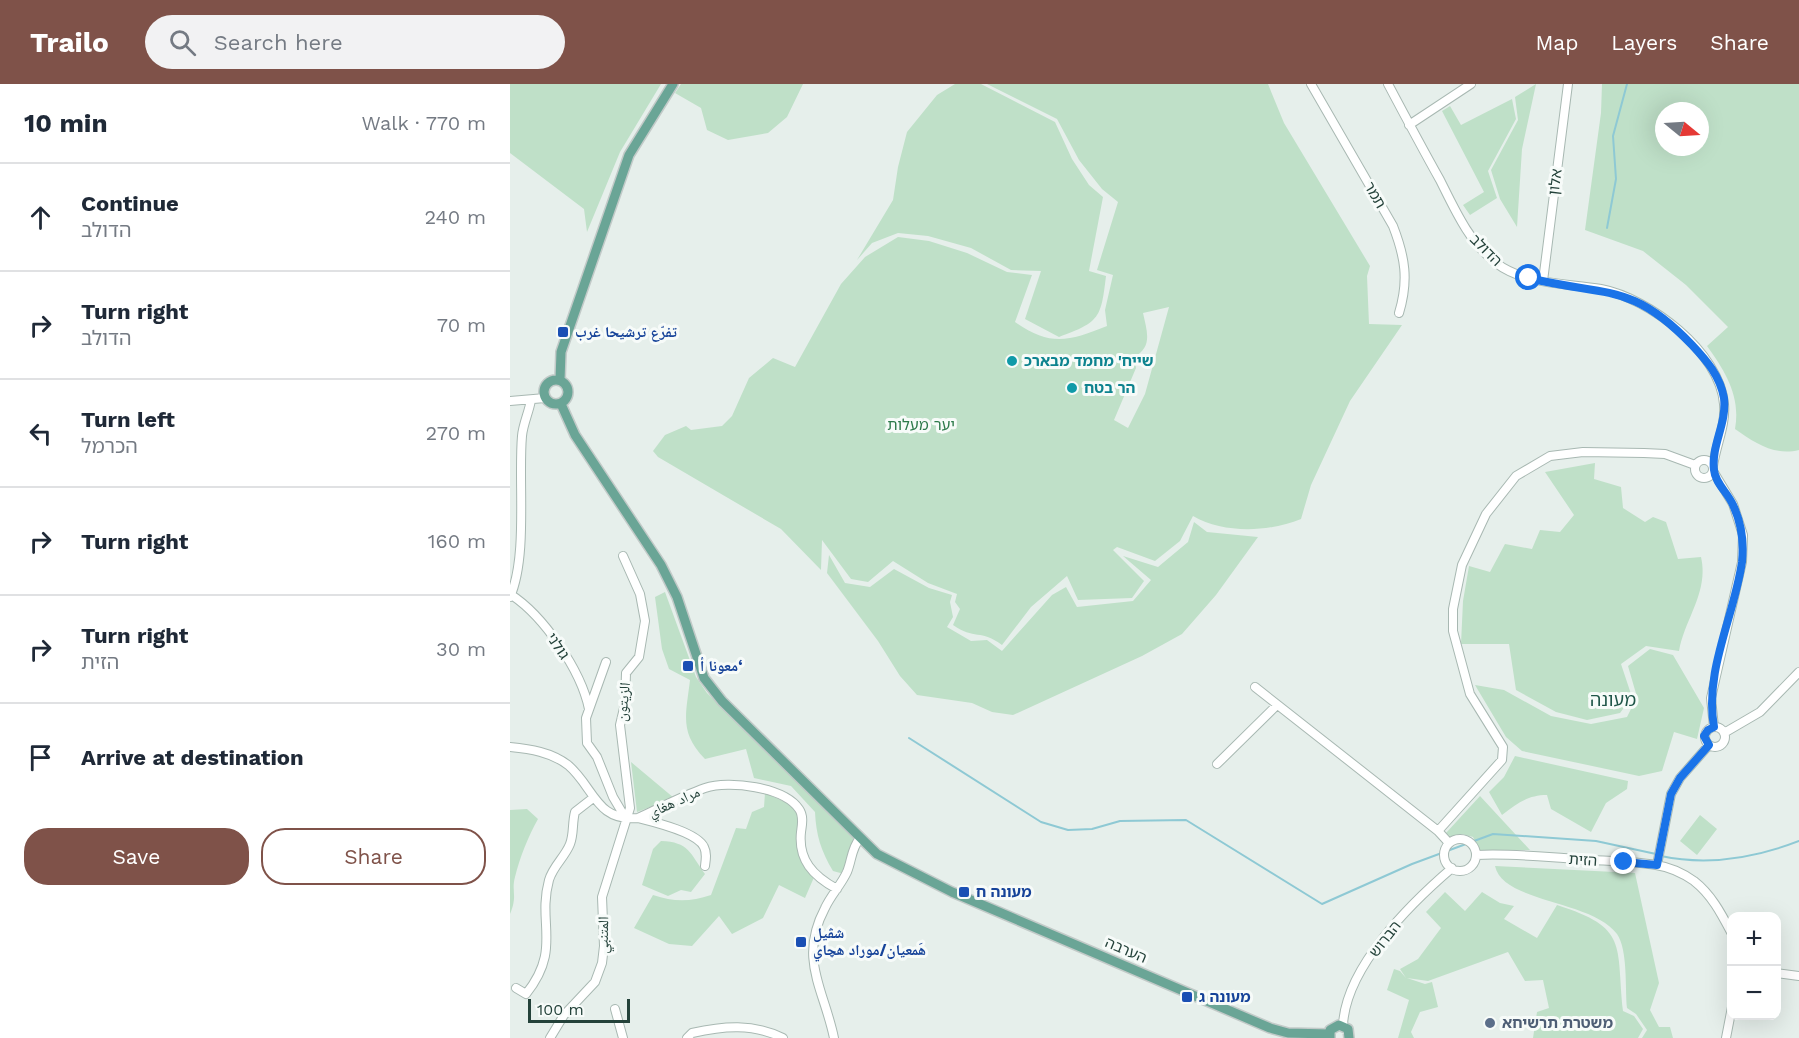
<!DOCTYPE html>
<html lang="en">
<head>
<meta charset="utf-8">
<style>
  body { margin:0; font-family:"Work Sans","Noto Naskh Arabic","Noto Sans Hebrew",sans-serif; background:#f2f2f3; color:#1f2937 }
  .controls { position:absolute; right:18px; bottom:18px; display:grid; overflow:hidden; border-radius:12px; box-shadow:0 6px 24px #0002 }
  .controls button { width:54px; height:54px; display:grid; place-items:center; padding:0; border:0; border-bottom:2px solid #e0e1e3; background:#fff; color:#1f2937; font:30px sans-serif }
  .compass { position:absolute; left:1145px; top:18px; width:54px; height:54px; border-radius:50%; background:#fff; box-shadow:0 6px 24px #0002; rotate:108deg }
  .scale { position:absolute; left:18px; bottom:15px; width:102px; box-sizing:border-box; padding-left:6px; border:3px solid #24423a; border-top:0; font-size:16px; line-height:21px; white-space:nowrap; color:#24423a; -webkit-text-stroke:4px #f7fbf9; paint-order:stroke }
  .stop { position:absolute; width:18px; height:18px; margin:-14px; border:4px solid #1a73e8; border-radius:50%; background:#fff }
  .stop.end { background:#1a73e8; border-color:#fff; box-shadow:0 2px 6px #0008 }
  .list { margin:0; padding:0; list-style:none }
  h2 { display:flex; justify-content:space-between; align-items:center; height:78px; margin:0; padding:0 24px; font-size:26px }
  h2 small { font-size:20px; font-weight:400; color:#747a83 }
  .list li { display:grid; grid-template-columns:39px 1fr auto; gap:18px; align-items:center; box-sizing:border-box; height:108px; padding:0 24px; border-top:2px solid #e0e1e3 }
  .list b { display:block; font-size:22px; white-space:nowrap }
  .list p { margin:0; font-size:20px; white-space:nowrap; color:#747a83 }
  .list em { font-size:20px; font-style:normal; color:#747a83 }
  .actions { display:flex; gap:12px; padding:18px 24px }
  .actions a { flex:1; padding:14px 0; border:2px solid #7f5249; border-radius:24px; text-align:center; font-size:21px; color:#7f5249 }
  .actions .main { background:#7f5249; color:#fff }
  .icon { flex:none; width:33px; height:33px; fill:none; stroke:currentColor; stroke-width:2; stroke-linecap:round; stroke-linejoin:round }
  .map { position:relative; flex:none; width:1289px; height:954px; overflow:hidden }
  header { display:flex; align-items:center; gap:36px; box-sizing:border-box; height:84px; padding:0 30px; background:#7f5249; color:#fff }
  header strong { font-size:28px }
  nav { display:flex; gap:33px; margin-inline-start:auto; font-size:21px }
  .search { width:420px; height:54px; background:#f2f2f3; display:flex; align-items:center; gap:15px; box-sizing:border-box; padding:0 21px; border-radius:33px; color:#747a83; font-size:22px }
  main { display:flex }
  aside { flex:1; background:#fff }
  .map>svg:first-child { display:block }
  .green { fill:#bfe0c8; fill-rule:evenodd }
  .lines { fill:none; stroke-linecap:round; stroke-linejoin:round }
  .stream { stroke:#8ec9d4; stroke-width:2 }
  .minor-casing { stroke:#a8b8b2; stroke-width:10 }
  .major-casing { stroke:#c2cac8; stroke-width:12 }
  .minor { stroke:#fff; stroke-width:8 }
  .major { stroke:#6aa596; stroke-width:9 }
  .route { stroke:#1a73e8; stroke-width:8 }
  .transit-dot { fill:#1a4fb4; stroke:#f7fbf9; stroke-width:2 }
  .culture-dot { fill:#0f9aa8; stroke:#f7fbf9; stroke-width:2 }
  .service-dot { fill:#5c6f8a; stroke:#f7fbf9; stroke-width:2 }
  .labels { text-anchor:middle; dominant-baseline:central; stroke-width:6; stroke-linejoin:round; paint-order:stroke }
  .street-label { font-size:15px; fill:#24423a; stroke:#f7fbf9 }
  .transit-label { font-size:15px; font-weight:bold; fill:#164399; stroke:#f7fbf9; text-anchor:start }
  .culture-label { font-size:15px; font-weight:bold; fill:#0d838f; stroke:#f7fbf9; text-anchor:start }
  .park-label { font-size:15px; fill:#2d7a4b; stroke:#f7fbf9 }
  .service-label { font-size:15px; font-weight:bold; fill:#4e5e75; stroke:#f7fbf9; text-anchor:start }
  .quarter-label { font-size:18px; fill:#1f5548; stroke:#f7fbf9 }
</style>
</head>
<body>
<header>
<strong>Trailo</strong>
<div class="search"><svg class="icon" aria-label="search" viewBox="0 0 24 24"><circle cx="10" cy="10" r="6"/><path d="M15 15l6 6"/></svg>Search here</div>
<nav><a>Map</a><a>Layers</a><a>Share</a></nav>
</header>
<main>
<aside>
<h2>10 min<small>Walk · 770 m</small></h2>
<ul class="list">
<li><svg class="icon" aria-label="ahead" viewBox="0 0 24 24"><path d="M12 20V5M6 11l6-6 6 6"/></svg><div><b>Continue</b><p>הדולב</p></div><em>240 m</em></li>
<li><svg class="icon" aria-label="right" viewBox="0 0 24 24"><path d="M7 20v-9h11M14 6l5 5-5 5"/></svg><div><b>Turn right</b><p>הדולב</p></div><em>70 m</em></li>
<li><svg class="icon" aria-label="left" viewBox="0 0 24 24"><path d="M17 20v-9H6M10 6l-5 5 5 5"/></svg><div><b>Turn left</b><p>הכרמל</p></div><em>270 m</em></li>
<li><svg class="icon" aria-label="right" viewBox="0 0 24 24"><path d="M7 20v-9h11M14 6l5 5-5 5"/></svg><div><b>Turn right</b></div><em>160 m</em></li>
<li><svg class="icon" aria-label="right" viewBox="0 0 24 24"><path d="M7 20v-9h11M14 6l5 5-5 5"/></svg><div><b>Turn right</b><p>הזית</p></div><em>30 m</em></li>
<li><svg class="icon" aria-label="arrive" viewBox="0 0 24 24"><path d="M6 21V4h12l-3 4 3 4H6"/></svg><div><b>Arrive at destination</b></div></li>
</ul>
<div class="actions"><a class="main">Save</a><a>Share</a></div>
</aside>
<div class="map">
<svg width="1289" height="954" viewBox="0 0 1289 954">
  <rect width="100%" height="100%" fill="#e6efeb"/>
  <path class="green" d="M0,0H151L110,68L77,148L74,125L0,69Z
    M171,0H293L277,33L258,49L218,56L197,46L191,24L165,9Z
    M445,0H471L545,38L562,75L579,101L593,113L579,187L596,192C591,234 590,238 549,253L515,235L531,187L501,186L461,164L418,152L388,149L362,159L347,176L383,116L388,83L397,48L427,11Z
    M477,0H758L774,39L860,182L857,192L859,240L892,241L840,317L801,401L791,435C759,448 714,450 683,432L670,457L645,477L607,463L603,466L634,497L622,514L568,516L557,492L521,523L492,561C471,545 464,556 443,541L450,525L445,518L447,510L418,499L383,477L358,498L341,495L312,456L311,486L271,445L148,373L143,367L155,351L176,342L181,346L212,342L222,332L239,294L263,274L285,283L331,200L355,173L388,153L419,157L457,169L497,188L522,191L505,238C541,263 559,257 597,242L595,226L603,191L587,186L608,118L592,105L569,76L547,35ZM659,223L635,310L618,344L604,336L626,284L624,273C643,263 637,247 633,229Z
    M1026,0L1012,65L1007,143L990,115L981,86L1008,36L1005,13Z
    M1092,0H1289V366C1264,372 1245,359 1225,345C1231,312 1215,287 1197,262L1218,243L1176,201L1133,167L1075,146L1091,29ZM1154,27H1190V63H1154Z
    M1002,15L1006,35L978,87L987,114L960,131L953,121L974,108L932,27L940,22L951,41Z
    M1085,379L1084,395L1111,403L1113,424L1135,438L1143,433L1156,438L1168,475L1191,473C1199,508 1175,534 1169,567L1136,562L1111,580L1122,613L1110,629L1077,636L1046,628L1006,606L999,560H951L953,517L959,482L980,488L995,460L1022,465L1030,446L1050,448L1064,431L1035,388Z
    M684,438L697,448L748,453L706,511L672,550L632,572L503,631L482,628L462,619L407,611L390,592L368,557L317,489L319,471L335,499L360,503L384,485L419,504L442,511L440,518L443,533L437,543L461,557L477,556L492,567L542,511L556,503L567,523L623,517L641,496L613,472L648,483L678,458Z
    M155,508L186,593L197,609L344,752L334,790L323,787C311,767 306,751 305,728L281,702L244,694L236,665L195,675C169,648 176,631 180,596L159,585L152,565L145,513Z
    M1140,565L1163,571L1194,624L1187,655L1164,648L1152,687L1129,692L1012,667L996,653L965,601L994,606L1041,632L1081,640L1117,633L1127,613L1118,582Z
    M1005,672L1118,697L1117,705L1096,719L1081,748L1041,725L1037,711C1017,711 1007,720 992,731L979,708L994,693Z
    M121,678L164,714L127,728Z
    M255,709L286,723L291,760L305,791L295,814L269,801L253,834L222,850L209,832L182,862L159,860L124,844L143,811C164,818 180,818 201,811L226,744L236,745L242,728L254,723Z
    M970,712L1020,766H969L963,753L952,750L941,753L936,749Z
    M17,725L28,735C18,753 10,773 5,793C1,808 8,811 0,830V726Z
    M1190,731L1207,745L1187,771L1170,757Z
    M151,757C179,758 180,769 195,790L181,808L171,806L158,812L132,801L143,765Z
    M985,782L1125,789L1149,899L1140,926L1149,943H1160L1163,954H1132L1137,946L1126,930L1117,924C1115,904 1118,866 1107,850C1082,816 993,819 985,782Z
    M935,808L955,827L972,808L990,819L1004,822L994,835L1027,854L1047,821C1119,844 1106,860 1113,927L1124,932L1133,945L1128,954H1023L1027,928L1039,924L1033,896L1015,897L998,868L918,897L897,894L915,900L922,898L928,923L910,928L901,948L904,954H888L899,916L877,906L884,885L890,887L896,894L890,885L908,875L931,844L916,828Z"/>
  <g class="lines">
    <path class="stream" d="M1097,144L1106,95L1103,52L1117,0
      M399,654L531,738L558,746L582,745L610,737L676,736L812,820L902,780L983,750L1086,757L1146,770
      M1151,772C1198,782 1245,774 1289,757"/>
    <g class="minor-casing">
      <path id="minor" d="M801,0L883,142C895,173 899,196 889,229
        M878,0C895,32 912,64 930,96C945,126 959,158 986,179C1015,201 1056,199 1091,205C1139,214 1210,268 1214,320C1216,341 1206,361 1203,382
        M899,41L961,0
        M1033,197L1058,0
        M0,317L35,314
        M1185 385a9 9 0 1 1 18 0a9 9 0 1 1-18 0Z
        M1203,387L1223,420L1233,451L1232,478L1201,614L1204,643
        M0,510C33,531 71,586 79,625
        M0,513C18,472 8,397 12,352C13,340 19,328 21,316
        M96,578L76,634L77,659L87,673L103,713L116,735
        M745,603L928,747L939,759
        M1195 653a10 10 0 1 1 20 0a10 10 0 1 1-20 0Z
        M1214,649L1250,628L1289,588
        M0,663C20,665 41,668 58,681C84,703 86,738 128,734C150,724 172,712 195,704C219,696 274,703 289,725C294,732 292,741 291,748C288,776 303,792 327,805
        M707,680L767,621
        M128,734C144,738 187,748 194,763C197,769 196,775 195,782
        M928,747L992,676L993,663L960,610L943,547V525L952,481L976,430L1006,392L1040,372L1073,368L1134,369L1155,370L1185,381
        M934 771a16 16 0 1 1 32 0a16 16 0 1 1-32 0Z
        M966,771C1000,769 1034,773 1067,775C1093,777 1120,777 1146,781C1159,783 1174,790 1184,797C1202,811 1212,831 1222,850
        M1147,781L1161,710L1170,694L1199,661
        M1266,889L1289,892
        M6,904L16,910C52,865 27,840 39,796C43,782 55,773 60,760C64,750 62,739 65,728L83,714
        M105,925L113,954
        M833,941C836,883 900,820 942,784
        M40,954L54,931L85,898L92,879L94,862L92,813L120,724L110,641L115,620L116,589L129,573L135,537L130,510L113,472
        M177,954L182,949C213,942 243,939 273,954
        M324,954C314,905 288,875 315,824C321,811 331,801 337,788C342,776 341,765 350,754
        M1216,954L1222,923"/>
    </g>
    <g class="major-casing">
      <path id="major" d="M34 308a12 12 0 1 1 24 0a12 12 0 1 1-24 0Z
        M50,296L51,268L119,71L163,0
        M51,320L65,351L151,481L167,513L194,594L212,617L367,770L442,808L760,944L778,949L819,950
        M820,954V946L829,941L838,945L839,954"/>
    </g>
    <use href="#minor" class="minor"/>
    <use href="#major" class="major"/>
  </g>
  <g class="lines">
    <path class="route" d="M1019,194C1095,213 1121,197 1182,261C1197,277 1210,292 1214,314C1217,340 1201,361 1204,386C1205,399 1218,409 1223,421C1231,438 1234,459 1232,478C1224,533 1194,587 1204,643L1198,646L1194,652L1199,661L1170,694L1161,710L1147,781L1114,778"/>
  </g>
  <g class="transit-dot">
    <rect x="47" y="242" width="12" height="12" rx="3"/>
    <rect x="172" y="576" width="12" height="12" rx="3"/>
    <rect x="448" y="802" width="12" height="12" rx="3"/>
    <rect x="285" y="852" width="12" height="12" rx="3"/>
    <rect x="671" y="907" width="12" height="12" rx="3"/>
  </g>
  <g class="culture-dot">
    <circle cx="502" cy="277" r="6"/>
    <circle cx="562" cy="304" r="6"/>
  </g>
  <circle class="service-dot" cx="980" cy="939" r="6"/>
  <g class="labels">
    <g class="street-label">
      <text transform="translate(1045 98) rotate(-83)">אלון</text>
      <text transform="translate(865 111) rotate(60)">תמר</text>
      <text transform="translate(976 166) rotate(45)">הדולב</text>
      <text transform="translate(48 562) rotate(56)">גולני</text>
      <text transform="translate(113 618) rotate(-84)">الزيتون</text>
      <text transform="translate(164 718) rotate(-24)">مراد هغاي</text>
      <text transform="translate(1073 776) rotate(4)">הזית</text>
      <text transform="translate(93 851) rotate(-89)">المتنبي</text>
      <text transform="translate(875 855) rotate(-52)">הברוש</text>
      <text transform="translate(616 866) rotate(23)">הערבה</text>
    </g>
    <g class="transit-label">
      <text x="65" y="248">تفرّع ترشيحا غرب</text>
      <text x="190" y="582">معونا أ‘</text>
      <text x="466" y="808">מעונה ח</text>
      <text x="303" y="849">شڤيل<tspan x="303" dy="17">هَمعيان/موراد هچاي</tspan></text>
      <text x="689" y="913">מעונה ג</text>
    </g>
    <g class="culture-label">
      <text x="514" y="277">שייח' מחמד מבארכ</text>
      <text x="574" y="304">הר בטח</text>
    </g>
    <g class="park-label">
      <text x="411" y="341">יער מעלות</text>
    </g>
    <g class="service-label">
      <text x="992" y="939">משטרת תרשיחא</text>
    </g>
    <g class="quarter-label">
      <text x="1103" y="615">מעונה</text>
    </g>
  </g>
</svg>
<div class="controls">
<button>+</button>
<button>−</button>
</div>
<svg class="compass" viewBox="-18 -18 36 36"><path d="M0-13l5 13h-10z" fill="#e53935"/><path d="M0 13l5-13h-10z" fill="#747a83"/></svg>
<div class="scale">100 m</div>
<div class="stop" style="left:1019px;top:194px"></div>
<div class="stop end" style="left:1114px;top:778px"></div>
</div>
</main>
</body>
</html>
